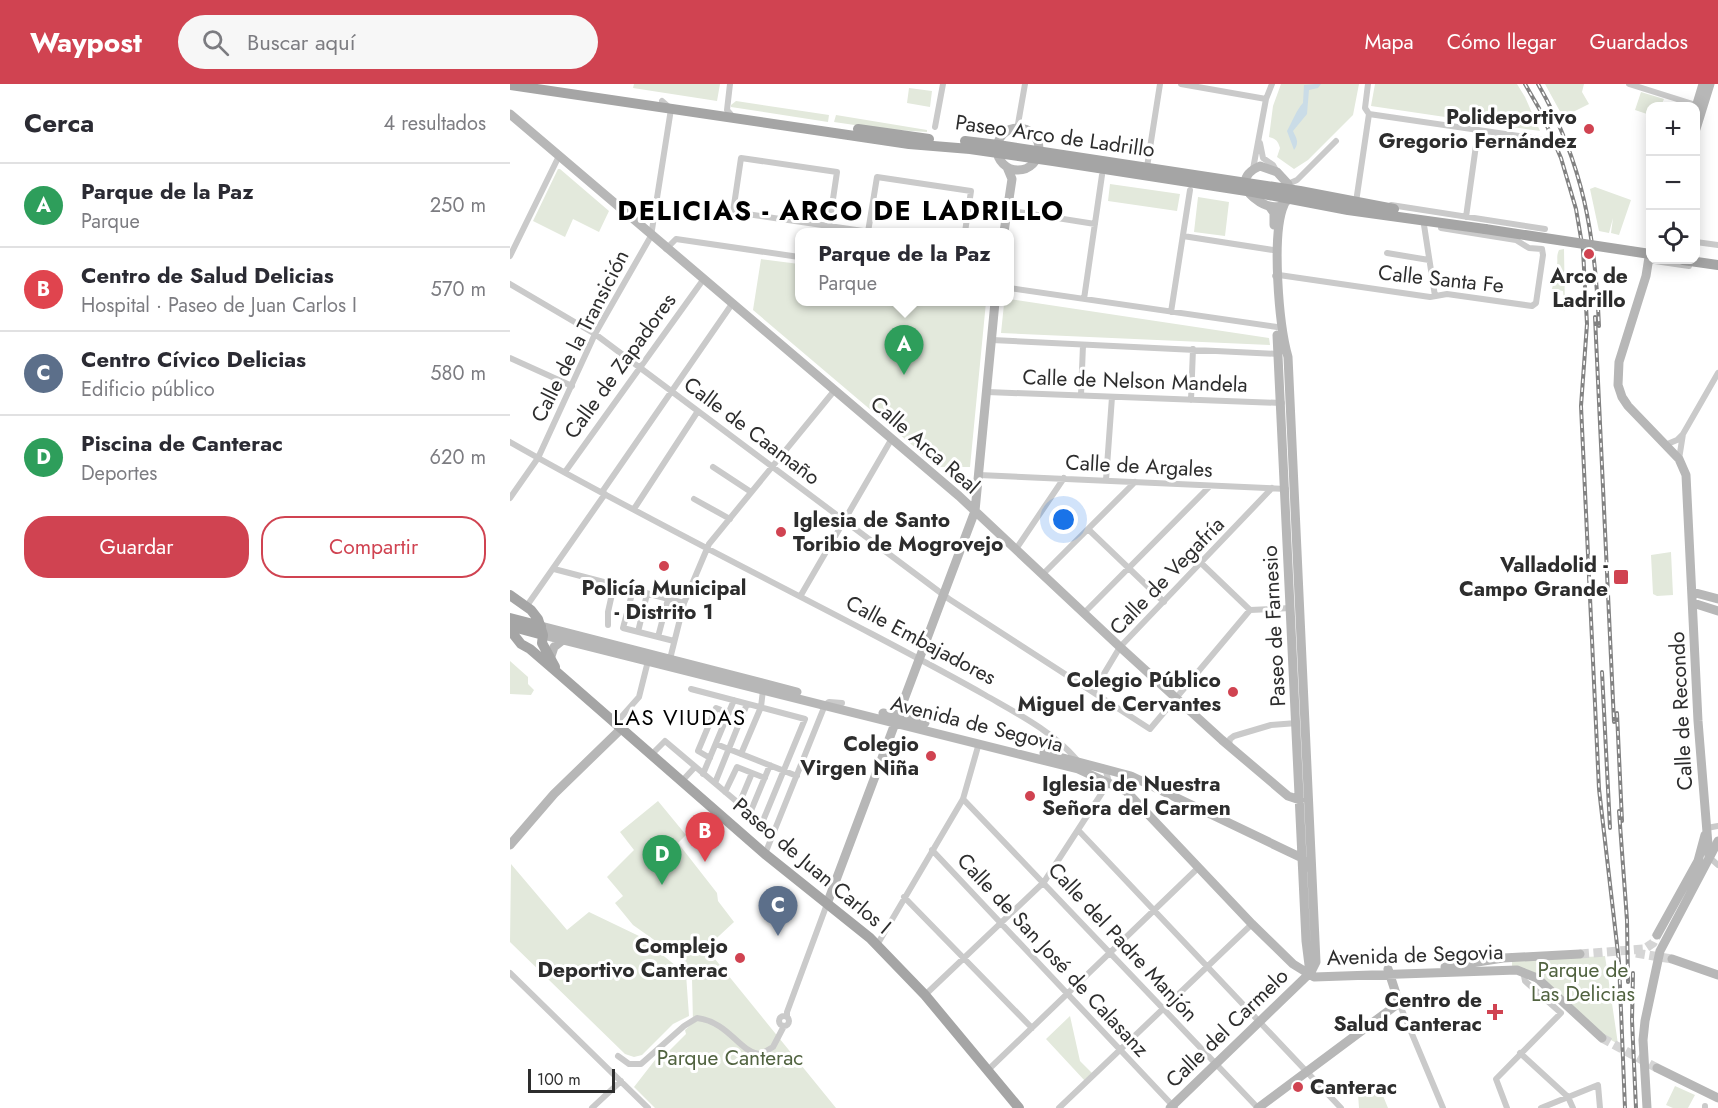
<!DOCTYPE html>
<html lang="es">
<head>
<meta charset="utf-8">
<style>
  body { margin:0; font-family:Jost,sans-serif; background:#f7f7f7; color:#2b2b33 }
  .controls { position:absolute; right:18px; top:18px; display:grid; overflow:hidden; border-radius:12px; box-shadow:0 3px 15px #0003 }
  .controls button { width:54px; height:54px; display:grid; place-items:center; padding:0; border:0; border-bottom:2px solid #e1e1e2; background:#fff; color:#2b2b33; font:30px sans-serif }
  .scale { position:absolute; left:18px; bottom:15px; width:87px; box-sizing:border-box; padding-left:6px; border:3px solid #2d2d2d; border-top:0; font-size:16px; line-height:21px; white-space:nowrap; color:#2d2d2d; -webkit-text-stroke:4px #fff; paint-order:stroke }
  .you { position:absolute; left:554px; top:436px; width:21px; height:21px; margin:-15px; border:4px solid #fff; border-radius:50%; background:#1a73e8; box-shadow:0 0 0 9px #1a73e833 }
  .badge { display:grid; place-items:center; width:39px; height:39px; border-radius:50%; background:#d04351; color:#fff; font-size:20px; font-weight:700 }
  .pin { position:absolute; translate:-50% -50px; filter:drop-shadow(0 2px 3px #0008) }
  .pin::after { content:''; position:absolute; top:32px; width:21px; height:18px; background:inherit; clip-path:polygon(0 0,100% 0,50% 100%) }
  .popup { position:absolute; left:285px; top:144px; width:219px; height:78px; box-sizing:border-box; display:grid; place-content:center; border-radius:12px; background:#fff; filter:drop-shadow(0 2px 4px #0005); font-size:20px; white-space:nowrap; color:#7c7c81 }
  .popup b { font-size:22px; color:#2b2b33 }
  .popup::after { content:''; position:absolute; left:50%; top:100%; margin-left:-12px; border:12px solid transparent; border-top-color:#fff }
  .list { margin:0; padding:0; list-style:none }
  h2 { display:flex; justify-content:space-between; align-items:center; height:78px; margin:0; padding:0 24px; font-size:26px }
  h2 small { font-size:20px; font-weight:400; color:#7c7c81 }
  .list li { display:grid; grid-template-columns:39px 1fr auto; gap:18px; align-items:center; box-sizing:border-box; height:84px; padding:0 24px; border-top:2px solid #e1e1e2 }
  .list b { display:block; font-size:22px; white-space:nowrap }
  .list p { margin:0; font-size:20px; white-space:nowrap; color:#7c7c81 }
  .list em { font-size:20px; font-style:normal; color:#7c7c81 }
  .actions { display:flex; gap:12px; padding:18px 24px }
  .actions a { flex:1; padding:14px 0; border:2px solid #d04351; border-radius:24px; text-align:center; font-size:21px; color:#d04351 }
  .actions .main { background:#d04351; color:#fff }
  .icon { flex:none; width:33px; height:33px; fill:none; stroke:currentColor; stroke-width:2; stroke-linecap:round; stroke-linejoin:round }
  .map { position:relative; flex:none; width:1208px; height:1024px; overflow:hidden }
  header { display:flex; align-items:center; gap:36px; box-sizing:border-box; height:84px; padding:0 30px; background:#d04351; color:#fff }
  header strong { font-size:28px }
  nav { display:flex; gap:33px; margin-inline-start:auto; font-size:21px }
  .search { width:420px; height:54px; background:#f7f7f7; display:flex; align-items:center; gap:15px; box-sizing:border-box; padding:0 21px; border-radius:33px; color:#7c7c81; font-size:22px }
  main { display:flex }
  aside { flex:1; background:#fff }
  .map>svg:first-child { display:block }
  .green { fill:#e3e9dc }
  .water { fill:#cadce7 }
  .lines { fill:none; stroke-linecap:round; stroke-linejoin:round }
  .secondary-tunnel { stroke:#d5d5d5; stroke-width:9; stroke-dasharray:9 4.5; stroke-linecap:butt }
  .street { stroke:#cacaca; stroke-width:6 }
  .secondary { stroke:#b7b7b7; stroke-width:9 }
  .primary { stroke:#a5a5a5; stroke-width:10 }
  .rail-casing { stroke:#828282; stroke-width:4 }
  .rail { stroke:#fff; stroke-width:1.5; stroke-dasharray:4.5; stroke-linecap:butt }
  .primary-bridge { stroke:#a5a5a5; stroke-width:10 }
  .poi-dot { fill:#d04351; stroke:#fff; stroke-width:2 }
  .labels { text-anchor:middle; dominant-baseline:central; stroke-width:6; stroke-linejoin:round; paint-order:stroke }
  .poi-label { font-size:21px; font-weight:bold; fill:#2d2d2d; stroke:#fff; text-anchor:end }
  .street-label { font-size:21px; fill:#2d2d2d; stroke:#fff }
  .park-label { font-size:21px; fill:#516340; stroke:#fff }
  .neighbourhood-label { font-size:22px; letter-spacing:1.5px; fill:#000; stroke:#fff }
  .district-label { font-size:27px; font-weight:bold; letter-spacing:1.5px; fill:#000; stroke:#fff }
</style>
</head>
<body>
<header>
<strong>Waypost</strong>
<div class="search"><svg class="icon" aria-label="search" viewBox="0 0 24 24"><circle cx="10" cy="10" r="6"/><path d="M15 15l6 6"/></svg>Buscar aquí</div>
<nav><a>Mapa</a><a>Cómo llegar</a><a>Guardados</a></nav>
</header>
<main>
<aside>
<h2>Cerca<small>4 resultados</small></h2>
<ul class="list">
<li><span class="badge" style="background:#2e9e5b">A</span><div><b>Parque de la Paz</b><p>Parque</p></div><em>250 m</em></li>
<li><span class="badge" style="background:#e0444e">B</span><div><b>Centro de Salud Delicias</b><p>Hospital · Paseo de Juan Carlos I</p></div><em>570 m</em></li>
<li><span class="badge" style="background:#5c6f8a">C</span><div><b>Centro Cívico Delicias</b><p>Edificio público</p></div><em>580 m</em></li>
<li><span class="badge" style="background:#2e9e5b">D</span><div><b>Piscina de Canterac</b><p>Deportes</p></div><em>620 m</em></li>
</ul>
<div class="actions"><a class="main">Guardar</a><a>Compartir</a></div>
</aside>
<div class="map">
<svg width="1208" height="1024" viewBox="0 0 1208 1024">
  <rect width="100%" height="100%" fill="#fff"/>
  <path class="green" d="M124,0H210L207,17L123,4Z
    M771,0H849L843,31L798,76L784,85L767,73L770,64C768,57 766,55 759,53L763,22Z
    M865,0H1007L1015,13L1030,47L861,22Z
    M1035,0H1074L1072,8L1079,20L1053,33Z
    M399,4L422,7L420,23L397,19Z
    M1131,8L1154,15L1151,22H1140V31L1125,26Z
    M226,17L319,31L318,38L221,23V21Z
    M326,31L417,46V48L372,45L324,38Z
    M48,85H50L99,127L89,148L63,135L55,153L23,137Z
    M600,100L670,110L667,127L598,117Z
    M1085,103L1121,116L1109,151L1101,149L1103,134L1099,149L1089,147L1080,105Z
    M688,113L719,118L715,152L684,148Z
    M1054,165L1055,228L1053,207L1042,205C1043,202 1047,184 1047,181C1048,174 1046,173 1049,166Z
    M251,175L289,180V218H476L460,383H428L243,226Z
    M499,215L759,254L760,261L491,249L494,220L499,218Z
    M1161,468L1163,511L1147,512L1143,510L1141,471Z
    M0,577L18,593V600L24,606L21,611L0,610Z
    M148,717L176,751L168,759L207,809L208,817L224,838L196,864L326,1024H145L124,1003L152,967L157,969L176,950L175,946L183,939L182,894L174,877L123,841L105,819L113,812L97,793L124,766L110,748Z
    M1,780L57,846L79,828L129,852L176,890L179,932L163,940L132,971L124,973L115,970L0,858Z
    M1095,872L1108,960L1094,952L1030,891L1002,883V877Z
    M560,932L570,977L582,989L575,997L536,955Z
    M869,1002L878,1024H849L848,1010Z
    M1165,1002L1185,1011L1178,1024H1163L1156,1021Z"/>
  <path class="water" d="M805,0H811L808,4L799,6L797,30L783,47C786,54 790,58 784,66L777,47C782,38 787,25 793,19L794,1Z"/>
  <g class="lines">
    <path class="secondary-tunnel" d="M1126,869L1162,875
      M1070,870L1134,865L1143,859L1147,851
      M1092,954L1147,984"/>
    <path class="street" d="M220,0L217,26L223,33
      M671,0L756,15
      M1119,0L1186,21
      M859,30L1029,55
      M508,40L515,0
      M425,43L433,0
      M750,59L753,74L763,81L767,88
      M637,83L650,0
      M743,85L756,15L762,0
      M778,100L787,96L826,57
      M846,118L859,30L855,24L858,0
      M881,121L1035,145
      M497,126L585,140
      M956,133L968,47
      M914,141L925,212
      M319,142L327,88L231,74L223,128L360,148
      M931,144L1006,156L1019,164L1032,165
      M358,148L367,93L461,107L455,148
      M673,152L763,166
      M1186,158L1208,161
      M156,165L166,155L289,173
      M877,169L919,176
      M0,172L49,72
      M1138,176L1179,182
      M765,192L769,191L920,213L937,210L1022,222L1026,219L1033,171L1032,165
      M0,200L85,250L439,515L640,645L740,526L781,524
      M499,204L767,243
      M574,215L592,91
      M661,228L680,106
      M482,256L769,270
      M0,274L62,302
      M477,308L772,319
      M571,311L573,261
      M681,316L683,265
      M0,358C119,426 242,487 362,550C400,570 438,590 475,611C508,630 542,647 567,676
      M1155,361L1167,356L1173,350L1208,289
      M1169,375L1173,350
      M203,383L241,408
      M55,388L193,196
      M469,391L776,405
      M596,396L602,313
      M92,408L222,220
      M0,414L28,374L85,250L141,152L161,25L152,17
      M184,415L220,435
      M124,425L188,327
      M578,445L654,518
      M506,465L554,394
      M691,479L740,526
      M44,485L174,519
      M533,490L625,398
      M123,506L113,544L164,557
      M291,511L381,356
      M16,523L95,410
      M574,529L700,402
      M98,541V528L104,501
      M128,548L137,510
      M148,553L158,515
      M159,579L174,519L199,460L324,307
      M583,608L610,563L762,404
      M106,639L129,613L138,577
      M206,660L287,692
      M719,661L720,655L724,652L761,641L787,639
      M142,670L155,657L252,739L295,635L181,605
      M231,670L251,623L253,606
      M200,674L188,667L206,624L219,629
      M193,690L224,616
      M172,697L185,683
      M205,699L237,620
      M215,708L227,683L255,694
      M453,715L748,1024
      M229,720L242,689
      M240,729L260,681
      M1197,744L1208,742
      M569,747L831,1024
      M422,766L665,1024
      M255,770L315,621L319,618L332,619
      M1199,773L1208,781
      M394,813L522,944
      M367,861L453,715L469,659
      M0,889L138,1024
      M415,911L534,798L599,698L595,684
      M889,919L933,1024
      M269 937a5 5 0 1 1 10 0a5 5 0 1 1-10 0Z
      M277,933V928L317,820
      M1010,969L1058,1013L1063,1024
      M108,972L119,980H131L174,942L187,934C220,938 230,970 251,970L263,963L274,942
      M478,986L689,783
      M82,1024L111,997
      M549,1024L742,840
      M997,1024L986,995L1051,929L1015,897L1013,887
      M1031,1024L1088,1001L1090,1024
      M1195,1024V1022"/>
    <path class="secondary" d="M1186,23L1193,0
      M0,30L449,412L610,563L712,656L778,712L790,716
      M487 65a21 21 0 1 1 42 0a21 21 0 1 1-42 0Z
      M1186,45L1200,0
      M750,82L767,88L778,100C788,151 702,103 750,82Z
      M759,122L764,129V141
      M494,148L502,95L497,83
      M1140,167L1136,192L1109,278L1108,301L1112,313L1118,322L1169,375L1176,391L1188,637L1199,773
      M767,251L796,857L800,889
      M1182,508L1208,515
      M1183,519L1208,527
      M31,542L287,608
      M33,551L568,685L616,707L742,840L783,880L804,893L1007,886L1027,894L1092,954
      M40,575L44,563L54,555
      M373,629L415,639
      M534,669L621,692L792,774L801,785
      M0,761L44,710L112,644
      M317,820L465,427L485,218
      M1147,851L1188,777L1195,751
      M1162,875L1208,891
      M935,883L993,874L1070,870
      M1147,984L1208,1014
      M660,1024L801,888L806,878L778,273C769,241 761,150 774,121
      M748,1024L889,919L878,885
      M1137,1024L1133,956L1135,937L1150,867L1208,757"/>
    <path class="primary" d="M0,1L399,60L460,65L543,77L743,108L838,126L975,145
      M348,45L419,55
      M455,57L488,61L790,107L884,125
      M1173,176L1208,181
      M0,511L21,526L28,535L33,551L32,559L45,583
      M0,534L31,542
      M0,542L33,551
      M0,546L11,560L20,565L49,590L255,770L360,854L415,911L509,1024"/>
    <g class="rail-casing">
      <path id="rail" d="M1015,0L1030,26L1051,74L1066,125L1073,166L1077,240L1071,322L1089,705L1109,878L1115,1024
        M1028,0C1074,80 1085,152 1089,242
        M1085,233L1104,638
        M1092,588L1100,744
        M1107,629L1112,737
        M1109,727L1117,836L1118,898
        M1123,889L1122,936L1126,1024"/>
    </g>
    <use href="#rail" class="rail"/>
    <path class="primary-bridge" d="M975,145L1140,170"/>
  </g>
  <g class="poi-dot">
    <circle cx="1079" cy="45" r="6"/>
    <circle cx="1079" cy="170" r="6"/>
    <circle cx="271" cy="448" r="6"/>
    <circle cx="154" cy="482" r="6"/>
    <rect x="1103" y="485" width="16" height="16" rx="3"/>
    <circle cx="723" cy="608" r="6"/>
    <circle cx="421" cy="672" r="6"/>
    <circle cx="520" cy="712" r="6"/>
    <circle cx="230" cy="874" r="6"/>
    <path d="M982 919h6v6h6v6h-6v6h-6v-6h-6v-6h6z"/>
    <circle cx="788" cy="1003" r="6"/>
  </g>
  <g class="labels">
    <g class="poi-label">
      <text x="1067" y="33">Polideportivo<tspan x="1067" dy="24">Gregorio Fernández</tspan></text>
      <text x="1079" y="192" text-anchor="middle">Arco de<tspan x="1079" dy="24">Ladrillo</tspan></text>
      <text x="283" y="436" text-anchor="start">Iglesia de Santo<tspan x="283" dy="24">Toribio de Mogrovejo</tspan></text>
      <text x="1098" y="481">Valladolid -<tspan x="1098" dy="24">Campo Grande</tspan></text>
      <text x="154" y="504" text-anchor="middle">Policía Municipal<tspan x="154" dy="24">- Distrito 1</tspan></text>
      <text x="711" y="596">Colegio Público<tspan x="711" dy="24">Miguel de Cervantes</tspan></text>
      <text x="409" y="660">Colegio<tspan x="409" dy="24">Virgen Niña</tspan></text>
      <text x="532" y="700" text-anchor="start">Iglesia de Nuestra<tspan x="532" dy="24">Señora del Carmen</tspan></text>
      <text x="218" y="862">Complejo<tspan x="218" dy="24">Deportivo Canterac</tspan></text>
      <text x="972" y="916">Centro de<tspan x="972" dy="24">Salud Canterac</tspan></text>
      <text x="800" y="1003" text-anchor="start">Canterac</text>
    </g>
    <g class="street-label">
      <text transform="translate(545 52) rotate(8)">Paseo Arco de Ladrillo</text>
      <text transform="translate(931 195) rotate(6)">Calle Santa Fe</text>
      <text transform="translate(70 252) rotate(-63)">Calle de la Transición</text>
      <text transform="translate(110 282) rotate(-54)">Calle de Zapadores</text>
      <text transform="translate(625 297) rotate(2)">Calle de Nelson Mandela</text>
      <text transform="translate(242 347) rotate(37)">Calle de Caamaño</text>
      <text transform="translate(415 361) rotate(41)">Calle Arca Real</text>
      <text transform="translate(629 382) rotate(3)">Calle de Argales</text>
      <text transform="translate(657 492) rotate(-46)">Calle de Vegafría</text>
      <text transform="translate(764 542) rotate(-93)">Paseo de Farnesio</text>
      <text transform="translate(411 556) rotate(28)">Calle Embajadores</text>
      <text transform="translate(1171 627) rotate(-93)">Calle de Recondo</text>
      <text transform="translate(467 640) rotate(14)">Avenida de Segovia</text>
      <text transform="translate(302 782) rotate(40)">Paseo de Juan Carlos I</text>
      <text transform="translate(613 858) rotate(47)">Calle del Padre Manjón</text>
      <text transform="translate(543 871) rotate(47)">Calle de San José de Calasanz</text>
      <text transform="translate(905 871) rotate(-2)">Avenida de Segovia</text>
      <text transform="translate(717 944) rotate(-44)">Calle del Carmelo</text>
    </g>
    <g class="park-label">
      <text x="1073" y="886">Parque de<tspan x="1073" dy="24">Las Delicias</tspan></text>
      <text x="220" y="974">Parque Canterac</text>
    </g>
    <g class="neighbourhood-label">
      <text x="170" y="633">LAS VIUDAS</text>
    </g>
    <g class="district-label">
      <text x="331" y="126">DELICIAS - ARCO DE LADRILLO</text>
    </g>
  </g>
</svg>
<div class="controls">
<button>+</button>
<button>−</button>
<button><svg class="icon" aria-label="locate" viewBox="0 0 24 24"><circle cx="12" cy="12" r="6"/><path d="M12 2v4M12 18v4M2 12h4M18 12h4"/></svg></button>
</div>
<div class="scale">100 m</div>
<div class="you"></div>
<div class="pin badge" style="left:394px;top:291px;background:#2e9e5b">A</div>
<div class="popup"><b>Parque de la Paz</b>Parque</div>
<div class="pin badge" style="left:195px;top:778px;background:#e0444e">B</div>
<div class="pin badge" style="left:268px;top:852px;background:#5c6f8a">C</div>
<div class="pin badge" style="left:152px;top:801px;background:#2e9e5b">D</div>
</div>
</main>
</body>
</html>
